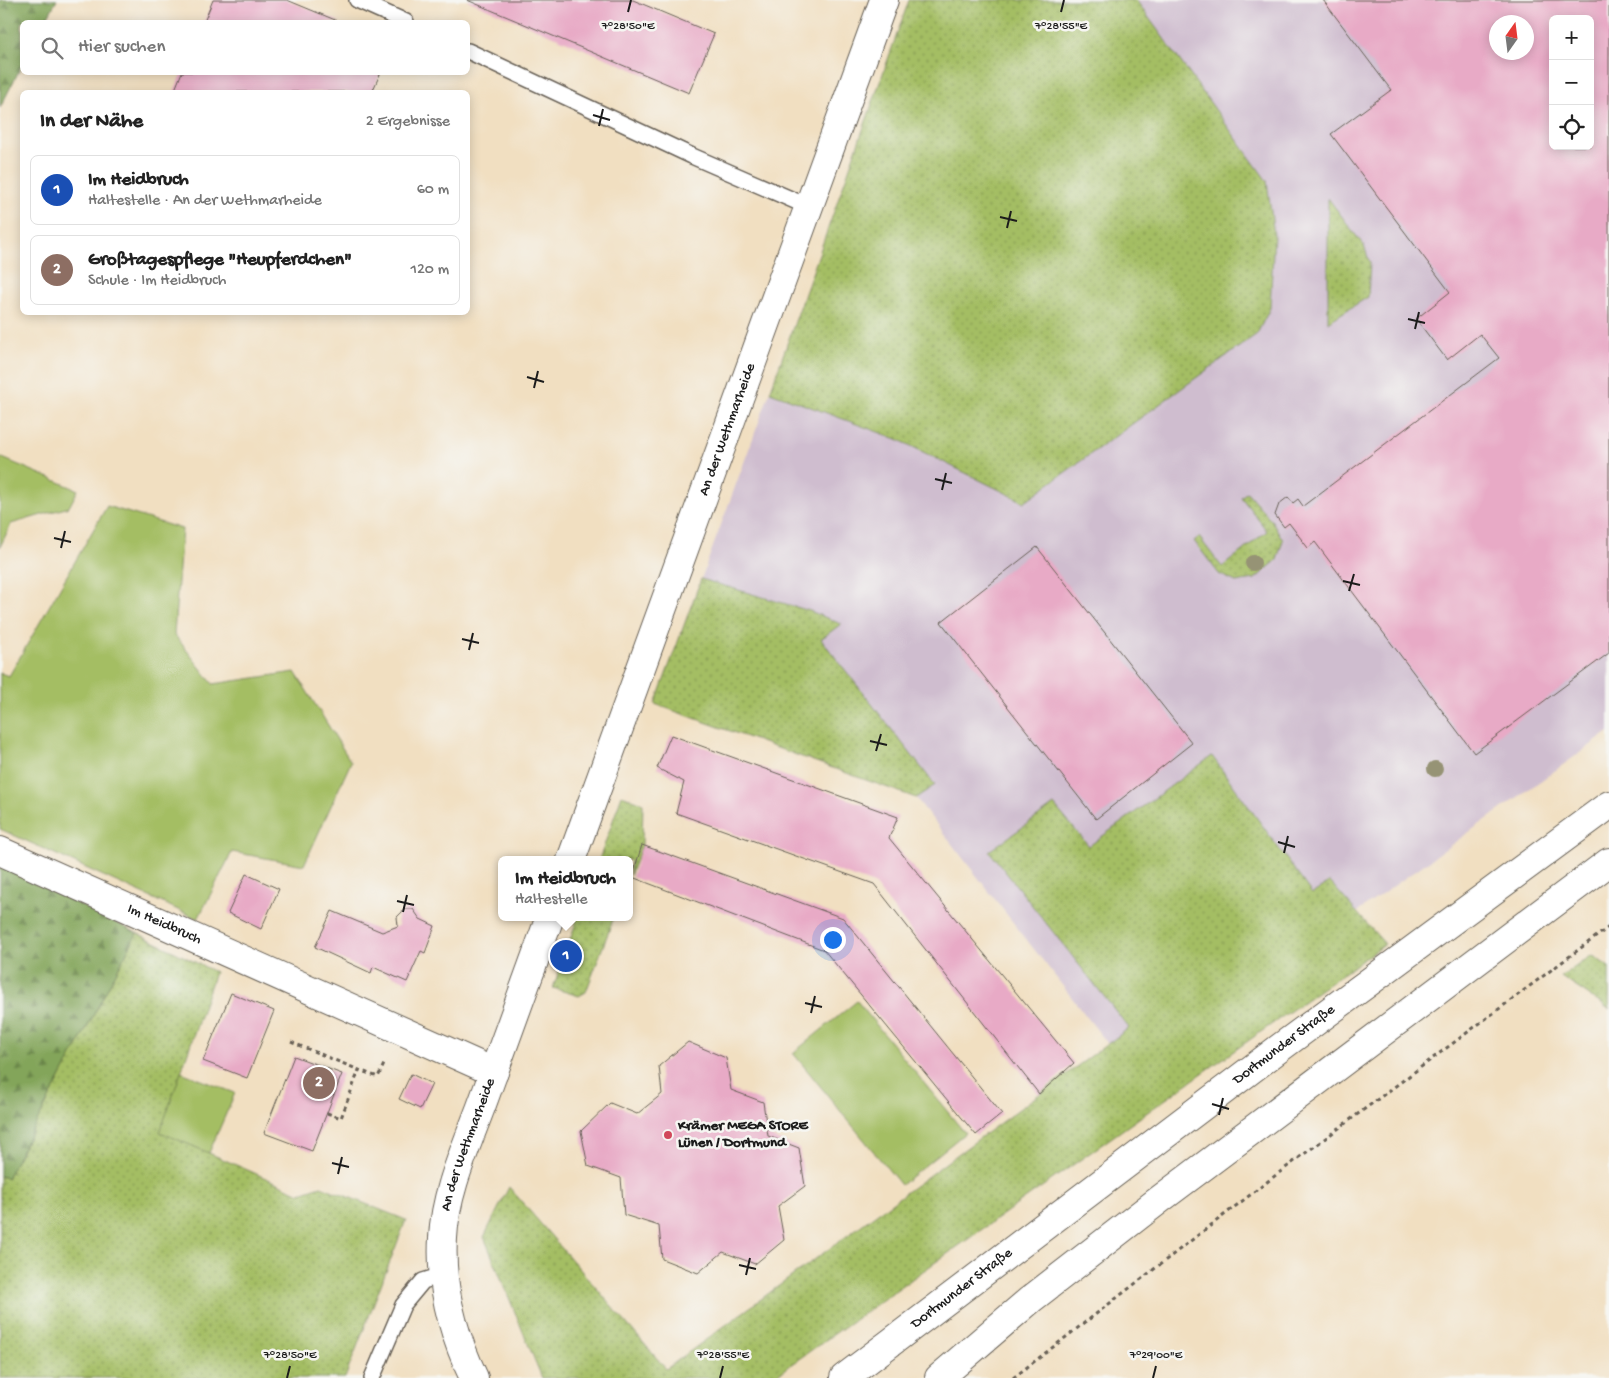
<!DOCTYPE html>
<html lang="de">
<head>
<meta charset="utf-8">
<style>
  body { margin:0; font-family:"Gochi Hand",sans-serif; background:#f2f2f2; color:#222 }
  .controls { position:absolute; right:15px; top:15px; display:grid; overflow:hidden; border-radius:8px; box-shadow:0 2px 12px #0003 }
  .controls button { width:45px; height:45px; display:grid; place-items:center; padding:0; border:0; border-bottom:1px solid #e0e0e0; background:#fff; color:#222; font:25px sans-serif }
  .compass { position:absolute; left:1489px; top:15px; width:45px; height:45px; border-radius:50%; background:#fff; box-shadow:0 2px 12px #0003; rotate:14deg }
  .you { position:absolute; left:832px; top:939px; width:18px; height:18px; margin:-12px; border:4px solid #fff; border-radius:50%; background:#1a73e8; box-shadow:0 0 0 8px #1a73e833 }
  .badge { display:grid; place-items:center; width:32px; height:32px; border-radius:50%; background:#d1495b; color:#fff; font-size:16px; font-weight:700 }
  .pin { position:absolute; translate:-50% -50%; border:2px solid #fff; box-shadow:0 1px 5px #0006 }
  .popup { position:absolute; left:498px; top:856px; width:135px; height:65px; box-sizing:border-box; display:grid; place-content:center; border-radius:8px; background:#fff; filter:drop-shadow(0 1px 4px #0005); font-size:16px; white-space:nowrap; color:#767676 }
  .popup b { font-size:19px; color:#222 }
  .popup::after { content:''; position:absolute; left:50%; top:100%; margin-left:-10px; border:10px solid transparent; border-top-color:#fff }
  .list { margin:0; padding:0; list-style:none }
  h2 { display:flex; justify-content:space-between; align-items:center; height:65px; margin:0; padding:0 20px; font-size:21px }
  h2 small { font-size:16px; font-weight:400; color:#767676 }
  .list li { display:grid; grid-template-columns:32px 1fr auto; gap:15px; align-items:center; box-sizing:border-box; height:70px; margin:0 10px 10px; padding:0 10px; border:1px solid #e0e0e0; border-radius:8px }
  .list b { display:block; font-size:19px; white-space:nowrap }
  .list p { margin:0; font-size:16px; white-space:nowrap; color:#767676 }
  .list em { font-size:16px; font-style:normal; color:#767676 }
  .icon { flex:none; width:28px; height:28px; fill:none; stroke:currentColor; stroke-width:2; stroke-linecap:round; stroke-linejoin:round }
  .map { position:relative; flex:none; width:1609px; height:1378px; overflow:hidden }
  .search { position:absolute; background:#fff; box-shadow:0 2px 12px #0003; left:20px; top:20px; width:450px; height:55px; display:flex; align-items:center; gap:12px; box-sizing:border-box; padding:0 18px; border-radius:8px; color:#767676; font-size:19px }
  .panel { position:absolute; background:#fff; box-shadow:0 2px 12px #0003; left:20px; top:90px; width:450px; height:225px; border-radius:8px }
  .map>svg:first-child { display:block }
  .industrial { fill:#cfbdcf; fill-rule:evenodd }
  .grass { fill:url(#grass-dots); stroke:#606d40 }
  .forest { fill:url(#forest-firs); stroke:#50603b }
  .green { fill:#a4be64; stroke:#606d40 }
  .building { fill:#e8aac6; fill-rule:evenodd }
  .lines { fill:none; stroke-linecap:round; stroke-linejoin:round }
  .service-casing { stroke:#676056; stroke-width:18 }
  .minor-casing { stroke:#676056; stroke-width:30 }
  .primary-casing { stroke:#676056; stroke-width:30 }
  .path { stroke:#676056; stroke-width:3; stroke-dasharray:4 4; stroke-linecap:butt }
  .service { stroke:#fff; stroke-width:15 }
  .minor { stroke:#fff; stroke-width:28 }
  .primary { stroke:#fff; stroke-width:28 }
  .tree { fill:#969374 }
  .ticks { fill:none; stroke:#1c1c1c; stroke-width:2 }
  .poi-dot { fill:#d1495b; stroke:#f6f6f2; stroke-width:2 }
  .labels { text-anchor:middle; dominant-baseline:central; stroke-width:5; stroke-linejoin:round; paint-order:stroke }
  .street-label { font-size:15px; fill:#1c1c1c; stroke:#f6f6f2 }
  .poi-label { font-size:15px; font-weight:bold; fill:#1c1c1c; stroke:#f6f6f2; text-anchor:start }
  .ticks-label { font-size:12px; text-anchor:middle; fill:#1c1c1c; stroke:#f6f6f2; stroke-width:5; stroke-linejoin:round; paint-order:stroke }
</style>
</head>
<body>
<div class="map">
<svg width="1609" height="1378" viewBox="0 0 1609 1378">
  <defs>
    <pattern id="grass-dots" width="8" height="8" patternUnits="userSpaceOnUse" patternTransform="scale(1.25)"><rect width="8" height="8" fill="#a4be64"/><path d="M2 2h.1M6 6h.1" fill="none" stroke="#859a52" stroke-width="1.8" stroke-linecap="round"/></pattern>
    <pattern id="forest-firs" width="22" height="20" patternUnits="userSpaceOnUse" patternTransform="scale(1.25)"><rect width="22" height="20" fill="#83a55a"/><path d="M5 1l3.5 6h-7zM16 11l3.5 6h-7z" fill="#6a864a"/></pattern>
  </defs>
  <rect width="100%" height="100%" fill="#f6f6f2"/>
  <filter id="ink" filterUnits="userSpaceOnUse"><feTurbulence type="fractalNoise" baseFrequency=".02" numOctaves="2"/><feDisplacementMap in="SourceGraphic" scale="10" xChannelSelector="R" yChannelSelector="G"/><feConvolveMatrix kernelMatrix="1 2 1 2 8 2 1 2 1" color-interpolation-filters="sRGB"/></filter>
  <filter id="wash" filterUnits="userSpaceOnUse"><feTurbulence type="fractalNoise" baseFrequency=".0096" numOctaves="4" result="noise"/><feDisplacementMap in="SourceGraphic" scale="20" xChannelSelector="R" yChannelSelector="G"/><feGaussianBlur stdDeviation="1.12" result="paint"/><feColorMatrix in="noise" values="0 0 0 0 0 0 0 0 0 0 0 0 0 0 0 0 0 1.4 0 .05"/><feComposite in="paint" operator="in"/></filter>
  <g filter="url(#wash)">
    <rect width="100%" height="100%" fill="#f1dfc1"/>
    <path class="industrial" d="M1136,0H1609V732L1356,913L1313,895L1108,1044L916,798L655,704L770,392L897,439L1267,181ZM1553,19H1590V146H1553ZM1496,22H1526V52H1496Z"/>
    <path class="grass" d="M909,0H1136L1267,181L1274,235L1270,308L1257,334L1024,502L897,439L770,392Z
      M1328,198L1364,246L1370,263L1368,297L1328,322Z
      M1247,492L1272,521L1283,540L1277,560L1255,579L1236,582L1219,574L1194,541L1199,537L1222,567L1267,531L1241,497Z
      M701,579L810,611L841,624L821,639L935,785L916,798L655,704Z
      M1212,756L1312,894L1330,882L1385,944L772,1378H542L484,1237L509,1187L666,1369L1129,1028L989,851L1054,805L1089,846Z
      M622,795L643,803L642,845L630,875V860H599Z
      M578,917H614L586,992L579,996L553,988Z
      M137,933L215,972L161,1132L300,1193L321,1186L406,1220L345,1378H0V1176L7,1178Z
      M1592,955L1609,967V1009L1561,977Z"/>
    <path class="forest" d="M0,0H57L45,22H22V65L0,108Z
      M0,866L137,933L7,1178L0,1176Z"/>
    <path class="green" d="M0,457L78,490L69,507L11,524L0,547Z
      M107,506L182,529L174,634L213,684L295,672L351,762L304,865L232,852L198,919L0,829V673L9,676Z
      M857,1001L965,1133L901,1185L793,1053Z
      M181,1072L235,1093L209,1153L160,1132Z"/>
    <g id="blocks">
      <path class="building" d="M213,0H287L340,22H204Z
        M467,0H633L714,34L689,93Z
        M1323,0H1609V653L1474,753L1315,542L1308,548L1289,523L1284,527L1275,515L1279,504L1288,497L1293,503L1298,499L1303,506L1499,358L1480,334L1447,360L1416,319L1450,292L1331,134L1391,90ZM1553,19H1590V146H1553ZM1496,22H1526V52H1496Z
        M182,72H381L372,92H174Z
        M1037,547L1192,743L1096,819L941,622Z
        M671,735L898,817L889,838L1074,1063L1039,1094L874,884L676,813L684,782L657,768Z
        M642,845L843,918L1002,1114L976,1135L824,950L632,877Z
        M246,874L279,889L261,929L228,913Z
        M405,909H413L420,919L435,926L425,953L421,951L407,982L373,967L371,973L315,947L332,911L382,932L398,926L397,917Z
        M231,993L274,1011L247,1078L203,1061Z
        M688,1042L726,1058L731,1090L763,1102L768,1136L799,1148L805,1186L778,1206L784,1240L755,1264L723,1252L698,1273L662,1259L659,1226L624,1215L621,1178L588,1166L581,1131L610,1103L637,1114L662,1094L659,1066Z
        M294,1056L342,1074L312,1151L264,1133Z
        M411,1074L432,1084L420,1109L399,1099Z"/>
    </g>
  </g>
  <g filter="url(#ink)">
    <use href="#blocks" fill-opacity="0" stroke="#676056" stroke-width="1"/>
    <g class="lines">
      <g class="service-casing">
        <path id="service" d="M357,0L406,22
          M468,51L692,156L809,207
          M372,1378L403,1305L423,1281L443,1275"/>
      </g>
      <g class="minor-casing">
        <g id="minor">
          <path id="s1" d="M0,851L494,1072"/>
          <path id="s2" d="M571,860L884,0"/>
          <path id="s3" d="M474,1378C453,1334 440,1287 443,1238C445,1190 469,1141 485,1096C507,1037 528,977 550,917"/>
        </g>
      </g>
      <g class="primary-casing">
        <g id="primary">
          <path id="s4" d="M844,1378L1281,1047L1609,805"/>
          <path d="M939,1378L1030,1300L1159,1200L1609,862"/>
        </g>
      </g>
      <path class="path" d="M291,1042L359,1070
        M327,1113L341,1118L359,1070L378,1077L385,1062
        M1013,1378L1276,1175L1609,927"/>
      <use href="#service" class="service"/>
      <use href="#minor" class="minor"/>
      <use href="#primary" class="primary"/>
    </g>
    <g class="tree">
      <circle cx="1253" cy="563" r="8"/>
      <circle cx="1435" cy="769" r="8"/>
    </g>
  </g>
  <path class="ticks" d="M628,12L631,0M1061,12L1064,0M593,115L610,120M599,126L603,109M1000,217L1017,221M1007,228L1011,211M1408,319L1425,323M1415,329L1419,312M527,377L544,382M534,388L538,371M935,479L952,483M942,490L946,473M54,538L71,542M61,548L65,531M1343,581L1360,585M1349,591L1354,574M462,639L479,643M469,650L473,633M870,741L887,745M876,751L881,734M1278,842L1295,847M1284,853L1288,836M397,901L414,905M403,912L407,895M805,1003L822,1007M811,1013L815,996M1212,1104L1229,1109M1219,1115L1223,1098M332,1163L349,1167M338,1174L342,1157M739,1265L756,1269M746,1275L750,1258M287,1378L290,1366M720,1378L723,1366M1153,1378L1156,1366"/>
  <circle class="poi-dot" cx="668" cy="1135" r="5"/>
  <g class="labels">
    <g class="street-label">
      <text stroke="none"><textPath href="#s2" startOffset="458">An der Wethmarheide</textPath></text>
      <text stroke="none"><textPath href="#s1" startOffset="180">Im Heidbruch</textPath></text>
      <text stroke="none"><textPath href="#s4" startOffset="552">Dortmunder Straße</textPath></text>
      <text stroke="none"><textPath href="#s3" startOffset="242">An der Wethmarheide</textPath></text>
      <text stroke="none"><textPath href="#s4" startOffset="148">Dortmunder Straße</textPath></text>
    </g>
    <g class="poi-label">
      <text x="678" y="1126">Krämer MEGA STORE<tspan x="678" dy="17">Lünen / Dortmund</tspan></text>
    </g>
  </g>
  <g class="ticks-label">
    <text x="628" y="29">7°28'50"E</text>
    <text x="1061" y="29">7°28'55"E</text>
    <text x="290" y="1358">7°28'50"E</text>
    <text x="723" y="1358">7°28'55"E</text>
    <text x="1156" y="1358">7°29'00"E</text>
  </g>
</svg>
<div class="controls">
<button>+</button>
<button>−</button>
<button><svg class="icon" aria-label="locate" viewBox="0 0 24 24"><circle cx="12" cy="12" r="6"/><path d="M12 2v4M12 18v4M2 12h4M18 12h4"/></svg></button>
</div>
<svg class="compass" viewBox="-18 -18 36 36"><path d="M0-13l5 13h-10z" fill="#e53935"/><path d="M0 13l5-13h-10z" fill="#767676"/></svg>
<div class="you"></div>
<div class="pin badge" style="left:566px;top:956px;background:#1a4fb4">1</div>
<div class="popup"><b>Im Heidbruch</b>Haltestelle</div>
<div class="pin badge" style="left:319px;top:1083px;background:#8d6e63">2</div>
<div class="search"><svg class="icon" aria-label="search" viewBox="0 0 24 24"><circle cx="10" cy="10" r="6"/><path d="M15 15l6 6"/></svg>Hier suchen</div>
<section class="panel">
<h2>In der Nähe<small>2 Ergebnisse</small></h2>
<ul class="list">
<li><span class="badge" style="background:#1a4fb4">1</span><div><b>Im Heidbruch</b><p>Haltestelle · An der Wethmarheide</p></div><em>60 m</em></li>
<li><span class="badge" style="background:#8d6e63">2</span><div><b>Großtagespflege &quot;Heupferdchen&quot;</b><p>Schule · Im Heidbruch</p></div><em>120 m</em></li>
</ul>
</section>
</div>
</body>
</html>
